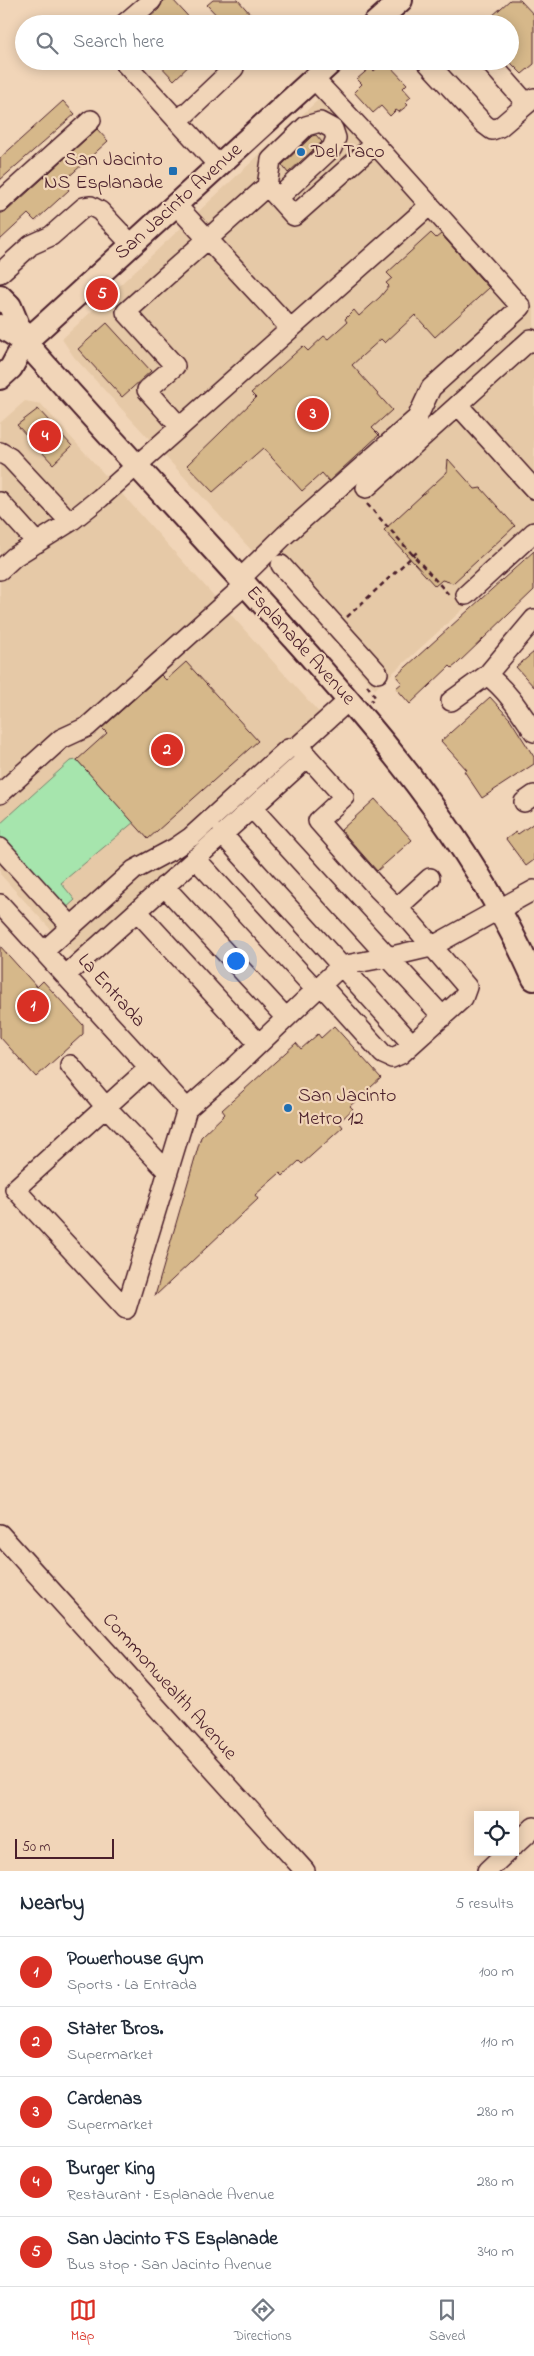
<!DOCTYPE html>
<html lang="en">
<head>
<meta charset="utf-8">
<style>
  body { margin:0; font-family:"Indie Flower",sans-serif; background:#f6f6f7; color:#1f2937 }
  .controls { position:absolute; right:15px; bottom:15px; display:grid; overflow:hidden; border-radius:0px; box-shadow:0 2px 12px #0003 }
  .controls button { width:45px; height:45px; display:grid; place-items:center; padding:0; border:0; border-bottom:1px solid #e0e1e3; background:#fff; color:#1f2937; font:25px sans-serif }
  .scale { position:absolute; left:15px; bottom:12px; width:99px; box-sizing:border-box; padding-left:5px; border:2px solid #4a1f2b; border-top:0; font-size:14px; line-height:18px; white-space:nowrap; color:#4a1f2b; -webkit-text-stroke:4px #f1d5b8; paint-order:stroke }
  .you { position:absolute; left:235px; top:960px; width:18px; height:18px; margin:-12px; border:4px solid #fff; border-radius:50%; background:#1a73e8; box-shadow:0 0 0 8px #1a73e833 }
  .badge { display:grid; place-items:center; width:32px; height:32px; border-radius:50%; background:#d93025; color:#fff; font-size:16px; font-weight:700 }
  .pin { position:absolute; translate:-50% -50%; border:2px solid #fff; box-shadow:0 1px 5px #0006 }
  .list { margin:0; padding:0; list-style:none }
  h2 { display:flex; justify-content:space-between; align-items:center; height:65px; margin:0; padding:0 20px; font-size:21px }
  h2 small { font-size:16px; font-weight:400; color:#747a83 }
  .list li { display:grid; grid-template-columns:32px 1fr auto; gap:15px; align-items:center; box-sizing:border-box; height:70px; padding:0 20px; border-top:1px solid #e0e1e3 }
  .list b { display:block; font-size:19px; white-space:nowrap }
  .list p { margin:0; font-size:16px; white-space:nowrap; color:#747a83 }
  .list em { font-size:16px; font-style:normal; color:#747a83 }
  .icon { flex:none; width:28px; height:28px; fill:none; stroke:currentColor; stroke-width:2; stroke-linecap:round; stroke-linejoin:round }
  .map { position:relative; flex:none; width:534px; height:1871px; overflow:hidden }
  .search { position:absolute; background:#fff; box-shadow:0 2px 12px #0003; left:15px; right:15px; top:15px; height:55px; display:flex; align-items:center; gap:12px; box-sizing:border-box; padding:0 18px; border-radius:28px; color:#747a83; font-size:19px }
  .sheet { height:415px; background:#fff }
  nav { display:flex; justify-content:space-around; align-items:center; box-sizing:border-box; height:70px; border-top:1px solid #e0e1e3; background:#fff; font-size:14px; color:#747a83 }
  nav a { display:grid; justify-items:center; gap:2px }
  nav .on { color:#d93025 }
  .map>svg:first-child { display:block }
  .built { fill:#e6c9a7 }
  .green { fill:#a6e5ad; stroke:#78826c }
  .building { fill:#d6b88a; stroke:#4a1f2b }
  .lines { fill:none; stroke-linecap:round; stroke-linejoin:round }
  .minor-casing { stroke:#4a1f2b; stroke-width:22 }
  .major-casing { stroke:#4a1f2b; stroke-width:26 }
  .path { stroke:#4a1f2b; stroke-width:2.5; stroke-dasharray:5 4; stroke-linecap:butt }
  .minor { stroke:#f1d5b8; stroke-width:19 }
  .major { stroke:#f1d5b8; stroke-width:22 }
  .poi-dot { fill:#1f6fb2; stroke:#f1d5b8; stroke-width:2 }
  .labels { text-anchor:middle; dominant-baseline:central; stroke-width:4.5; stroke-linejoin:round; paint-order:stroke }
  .poi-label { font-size:20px; fill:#4a1f2b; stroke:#f1d5b8; text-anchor:start }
  .street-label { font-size:20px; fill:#4a1f2b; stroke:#f1d5b8 }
</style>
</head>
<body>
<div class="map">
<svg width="534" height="1871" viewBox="0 0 534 1871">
  <rect width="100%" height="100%" fill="#f1d5b8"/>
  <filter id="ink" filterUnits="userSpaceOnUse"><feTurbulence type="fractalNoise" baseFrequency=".02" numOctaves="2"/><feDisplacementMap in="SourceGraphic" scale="10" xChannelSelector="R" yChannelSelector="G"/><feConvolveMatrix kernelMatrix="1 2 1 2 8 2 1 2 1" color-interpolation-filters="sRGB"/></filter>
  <g filter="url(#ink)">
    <path class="built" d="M334,85L534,308V545L375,689L266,563L264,564L74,357L62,339Z
      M25,401L41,404L333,728L280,771L73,954L0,874V423Z"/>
    <path class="green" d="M77,760L134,822L61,883L75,900L65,909L0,836V824L70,761Z"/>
    <path class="building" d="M163,0H173L195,24H142L159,9Z
      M213,0H238L259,24H225L207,5Z
      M510,0H520L534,15V64L522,74L510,62V24H483Z
      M156,61H194L174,80Z
      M385,61L407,84L403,88L411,97L405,102L408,105L399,112L396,110L390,116L381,106L373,113L354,92L362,84L357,79L371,67L374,71Z
      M63,101L75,114L0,180V158Z
      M97,129L108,141L63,182L69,190L35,221L28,214L0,240V214L8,210Z
      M316,135L322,142L288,173L282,165L312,136Z
      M431,233L436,238L441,234L489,288L435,337L415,315L385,343L381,339L352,365L392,410L372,428L379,435L329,481L322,473L302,491L263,448L213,492L187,465L256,398L251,393L303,346L308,351L324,336L328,339L347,322L345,319L354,310L359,316L380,297L389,286L386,283L392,278L387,273Z
      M107,323L151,371L122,397L78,349Z
      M38,409L72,446L53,464L17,425Z
      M448,459L475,489L481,488L515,526L453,583L442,580L435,586L384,530L447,472Z
      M534,551V590L457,664L452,668L450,666L410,704L396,688L402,683L396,676Z
      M534,652V687L516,667Z
      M186,662L258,741L148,839L77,760L107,733L102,728L161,675L166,680Z
      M490,697L510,719L534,757V764L482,798L464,771L467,770L441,741Z
      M375,799L412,840L377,871L341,830Z
      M534,823V860L526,866L506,839L516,832L518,834Z
      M0,946L37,987L43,981L83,1025V1034L36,1077L0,1037Z
      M334,1026L381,1078L350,1106L353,1109L339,1122L343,1127L302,1164L299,1161L283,1176L280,1173L255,1195L258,1199L155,1296L201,1137L225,1114L222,1110L296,1043L301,1049L318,1034L321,1038Z"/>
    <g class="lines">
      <g class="minor-casing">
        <path id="minor" d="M124,24L152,0
          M123,61L219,166
          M426,61L484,124L492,130L500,127L534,98
          M489,61L527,104
          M178,121L234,68
          M267,186L271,160L306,126L320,122L333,129L336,138L332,148L278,198
          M0,202L91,120
          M176,205L290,328
          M0,273L31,245L51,236L84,207L91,206L100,211L132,245
          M458,405L534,489
          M180,427L147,390L175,366L126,312L267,186L294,216L375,144
          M0,452L10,458L70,522
          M366,488L531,339L534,342
          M0,502L37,543
          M281,565L378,673
          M0,570L14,557L70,522L100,498L430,205
          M240,579L285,535L417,418L431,388L521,307L375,144L314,79
          M466,595L534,532
          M487,675C507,690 520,711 534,732
          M451,701L487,675L534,619
          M0,794L61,739L87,727L245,585
          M524,802L534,795
          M252,808L308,757
          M222,834L412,1044
          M0,848L71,926
          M195,858L316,990
          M164,886L286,1018
          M0,904L187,1109
          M397,908L430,878
          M137,911L259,1044
          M44,951L134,870L175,848L191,837L288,749L298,746
          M388,957L431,947L534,890
          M388,957L443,1017
          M66,975L252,808L388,957L341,966L238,1064L187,1109L126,1309L15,1189L150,1067
          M321,985L383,1054L392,1058L401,1054L463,998L467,987L411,922L378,889L318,821L344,797L298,746L349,700
          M70,1065L106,1107L168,1172
          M0,1534L305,1871
          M515,1845L534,1827
          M487,1871L507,1852"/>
      </g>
      <g class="major-casing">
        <path id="major" d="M374,24L401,0
          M0,296L10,306L25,342
          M0,326L25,342C106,434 190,523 271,613C373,725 472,839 534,979
          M0,378L11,368L25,342L44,325L333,61"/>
      </g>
      <path class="path" d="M367,504L450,596
        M347,617L417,552
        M367,685L375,697L371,701"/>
      <use href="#minor" class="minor"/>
      <use href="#major" class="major"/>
    </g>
  </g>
  <g class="poi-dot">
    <circle cx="301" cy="152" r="5"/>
    <rect x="168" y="166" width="10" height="10" rx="2.5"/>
    <circle cx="288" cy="1108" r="5"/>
  </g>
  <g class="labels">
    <g class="poi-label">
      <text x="311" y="152">Del Taco</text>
      <text x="163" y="160" text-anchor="end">San Jacinto<tspan x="163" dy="23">NS Esplanade</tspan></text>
      <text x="298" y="1096">San Jacinto<tspan x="298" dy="23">Metro 12</tspan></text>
    </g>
    <g class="street-label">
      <text transform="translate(179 202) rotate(-42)">San Jacinto Avenue</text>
      <text transform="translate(300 646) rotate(48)">Esplanade Avenue</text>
      <text transform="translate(111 991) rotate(48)">La Entrada</text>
      <text transform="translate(169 1687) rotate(48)">Commonwealth Avenue</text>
    </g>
  </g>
</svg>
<div class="controls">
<button><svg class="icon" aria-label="locate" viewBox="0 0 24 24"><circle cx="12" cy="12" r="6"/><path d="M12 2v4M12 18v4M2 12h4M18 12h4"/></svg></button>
</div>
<div class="scale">50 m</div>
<div class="you"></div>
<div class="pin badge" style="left:33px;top:1006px">1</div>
<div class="pin badge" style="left:167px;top:750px">2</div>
<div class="pin badge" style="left:313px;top:414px">3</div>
<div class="pin badge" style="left:45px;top:436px">4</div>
<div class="pin badge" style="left:102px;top:294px">5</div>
<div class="search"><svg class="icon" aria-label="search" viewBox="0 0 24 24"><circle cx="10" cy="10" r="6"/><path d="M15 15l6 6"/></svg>Search here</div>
</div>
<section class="sheet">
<h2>Nearby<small>5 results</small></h2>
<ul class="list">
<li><span class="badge">1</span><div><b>Powerhouse Gym</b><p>Sports · La Entrada</p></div><em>100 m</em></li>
<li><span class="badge">2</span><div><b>Stater Bros.</b><p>Supermarket</p></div><em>110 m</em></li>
<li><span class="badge">3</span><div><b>Cardenas</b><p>Supermarket</p></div><em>280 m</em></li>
<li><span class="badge">4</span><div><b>Burger King</b><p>Restaurant · Esplanade Avenue</p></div><em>280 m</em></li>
<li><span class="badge">5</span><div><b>San Jacinto FS Esplanade</b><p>Bus stop · San Jacinto Avenue</p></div><em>340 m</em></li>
</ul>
</section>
<nav>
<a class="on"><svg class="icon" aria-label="map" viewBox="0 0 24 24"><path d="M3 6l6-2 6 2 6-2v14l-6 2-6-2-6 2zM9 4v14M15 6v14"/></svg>Map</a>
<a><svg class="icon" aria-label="directions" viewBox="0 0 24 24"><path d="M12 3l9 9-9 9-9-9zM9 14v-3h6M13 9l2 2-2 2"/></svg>Directions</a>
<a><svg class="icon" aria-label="saved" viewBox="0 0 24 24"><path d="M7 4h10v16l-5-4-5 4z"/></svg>Saved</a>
</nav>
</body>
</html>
